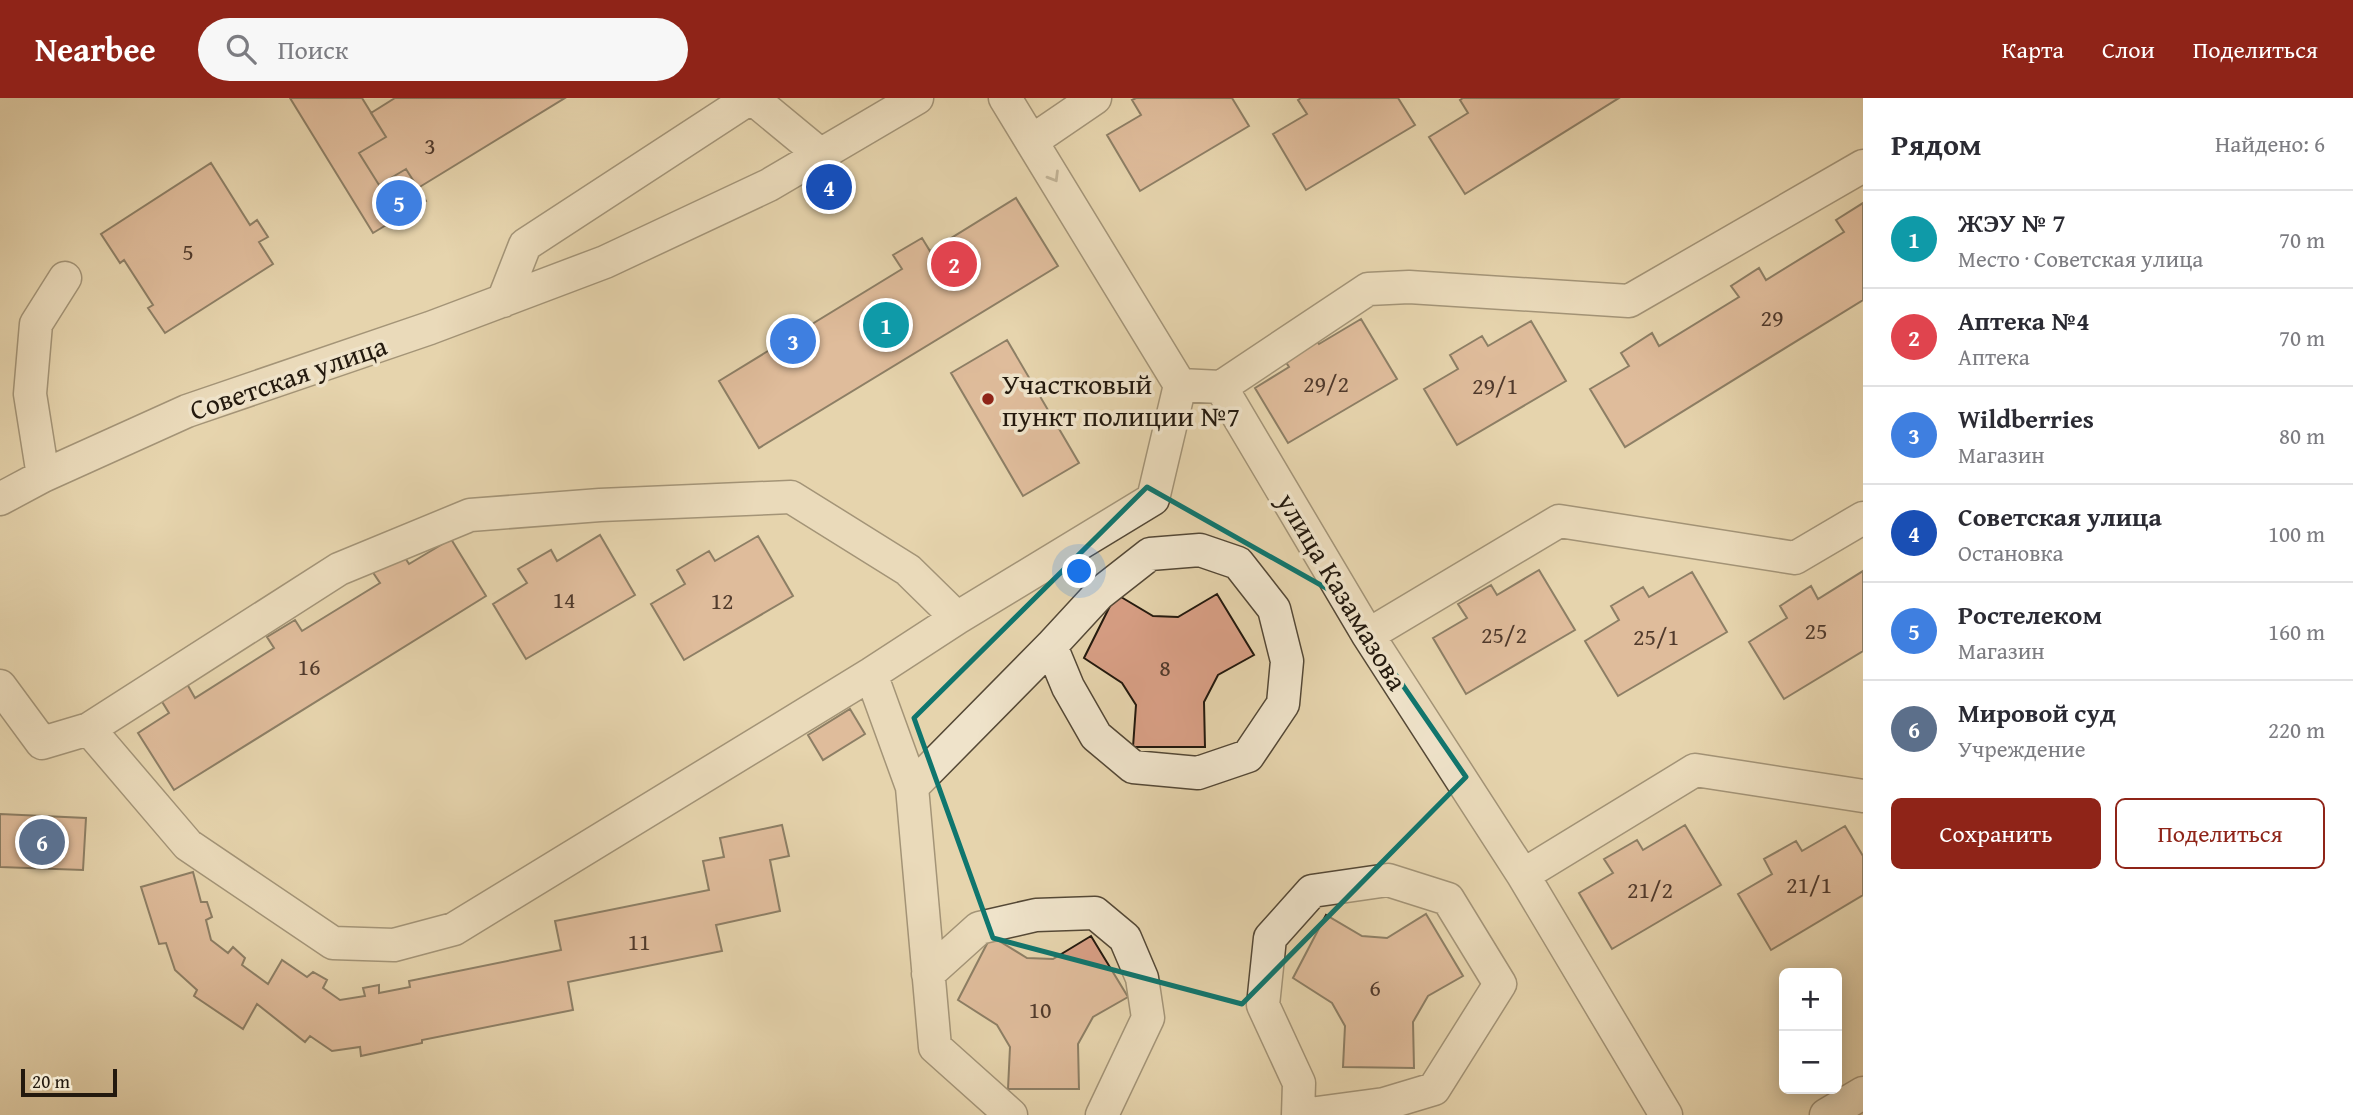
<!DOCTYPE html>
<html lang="ru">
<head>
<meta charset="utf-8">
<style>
  body { margin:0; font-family:"Gentium Book Plus",serif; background:#f7f7f7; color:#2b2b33 }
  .controls { position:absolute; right:21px; bottom:21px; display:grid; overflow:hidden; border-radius:10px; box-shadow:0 4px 18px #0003 }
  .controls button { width:63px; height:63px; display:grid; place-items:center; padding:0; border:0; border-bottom:2px solid #e1e1e2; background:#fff; color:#2b2b33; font:35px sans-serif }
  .scale { position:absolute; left:21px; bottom:18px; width:96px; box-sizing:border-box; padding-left:7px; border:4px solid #23190e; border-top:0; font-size:19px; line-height:24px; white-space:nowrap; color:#23190e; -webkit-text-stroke:5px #efe3ca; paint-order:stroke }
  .you { position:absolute; left:1080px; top:474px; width:24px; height:24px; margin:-18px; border:5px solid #fff; border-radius:50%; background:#1a73e8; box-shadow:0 0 0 10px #1a73e833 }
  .badge { display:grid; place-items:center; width:46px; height:46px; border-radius:50%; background:#8f2418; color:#fff; font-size:23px; font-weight:700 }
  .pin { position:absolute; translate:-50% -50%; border:4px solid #fff; box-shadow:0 2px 7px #0006 }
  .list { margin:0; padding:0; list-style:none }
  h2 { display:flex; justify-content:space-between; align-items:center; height:91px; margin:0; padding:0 28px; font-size:30px }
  h2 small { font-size:23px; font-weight:400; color:#7c7c81 }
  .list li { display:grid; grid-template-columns:46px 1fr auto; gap:21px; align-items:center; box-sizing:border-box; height:98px; padding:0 28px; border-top:2px solid #e1e1e2 }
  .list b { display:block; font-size:26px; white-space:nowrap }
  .list p { margin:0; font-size:23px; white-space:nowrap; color:#7c7c81 }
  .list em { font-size:23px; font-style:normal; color:#7c7c81 }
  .actions { display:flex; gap:14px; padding:21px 28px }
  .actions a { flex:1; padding:16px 0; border:2px solid #8f2418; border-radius:10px; text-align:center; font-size:24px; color:#8f2418 }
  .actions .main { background:#8f2418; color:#fff }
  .icon { flex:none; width:38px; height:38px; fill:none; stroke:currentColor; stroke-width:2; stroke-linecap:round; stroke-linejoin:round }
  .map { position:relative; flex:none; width:1863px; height:1017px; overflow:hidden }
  header { display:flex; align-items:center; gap:42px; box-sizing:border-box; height:98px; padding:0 35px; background:#8f2418; color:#fff }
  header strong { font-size:33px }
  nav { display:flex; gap:38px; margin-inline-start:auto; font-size:24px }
  .search { width:490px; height:63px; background:#f7f7f7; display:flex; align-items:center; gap:18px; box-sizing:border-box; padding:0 24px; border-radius:38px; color:#7c7c81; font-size:26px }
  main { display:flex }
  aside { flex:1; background:#fff }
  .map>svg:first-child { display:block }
  .building { fill:#d89f85; stroke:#23190e; stroke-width:2 }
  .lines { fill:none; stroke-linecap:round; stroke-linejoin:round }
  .minor-casing { stroke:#544836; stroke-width:35 }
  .minor { stroke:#efe3ca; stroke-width:32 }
  .oneway { stroke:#938875 }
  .marked { fill:none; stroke:#0f766e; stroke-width:5; stroke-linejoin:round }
  .poi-dot { fill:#8f2418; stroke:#efe3ca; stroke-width:2.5 }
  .labels { text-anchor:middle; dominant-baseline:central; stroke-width:7; stroke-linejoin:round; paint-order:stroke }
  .number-label { font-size:24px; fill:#503a2c }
  .street-label { font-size:28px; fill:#23190e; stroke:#efe3ca }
  .poi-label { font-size:28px; fill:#23190e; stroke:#efe3ca; text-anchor:start }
</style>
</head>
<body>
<header>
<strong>Nearbee</strong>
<div class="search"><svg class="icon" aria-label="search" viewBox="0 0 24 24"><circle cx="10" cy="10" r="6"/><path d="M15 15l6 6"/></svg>Поиск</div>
<nav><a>Карта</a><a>Слои</a><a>Поделиться</a></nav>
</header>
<main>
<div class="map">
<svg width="1863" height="1017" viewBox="0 0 1863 1017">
  <rect width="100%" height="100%" fill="#e6d4ad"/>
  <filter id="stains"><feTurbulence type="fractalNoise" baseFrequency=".00286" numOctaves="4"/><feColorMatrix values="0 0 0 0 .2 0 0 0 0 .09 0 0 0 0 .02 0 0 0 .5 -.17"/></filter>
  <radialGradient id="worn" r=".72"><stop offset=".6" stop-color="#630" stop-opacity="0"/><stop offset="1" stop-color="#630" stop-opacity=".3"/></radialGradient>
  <path class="building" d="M290,0H362L386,39L359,55L379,87L406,71L426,103L373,135Z
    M395,0H565L418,90L406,71L379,87L359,55L386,39L371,15Z
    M1136,0H1232L1249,28L1140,93L1107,37L1141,17L1132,2Z
    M1301,0H1398L1415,27L1306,92L1273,36L1307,16L1298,2Z
    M1463,0H1619L1465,96L1429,39L1468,15L1460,2Z
    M211,65L250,127L257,122L268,139L259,144L273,166L165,235L148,210L153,207L124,162L120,165L101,136Z
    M1016,100L1058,168L759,350L719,283L902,171L893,157L922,140L930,153Z
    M1863,105V202L1625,349L1590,291L1629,268L1621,255L1652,235L1659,248L1739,199L1731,188L1759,170L1766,182L1844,134L1836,122Z
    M1361,221L1397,281L1288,345L1255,290L1289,269L1280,255L1313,236L1319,246Z
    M1531,223L1566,283L1457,347L1424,291L1458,271L1450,257L1482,238L1488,248Z
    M1007,242L1079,365L1023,398L951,275Z
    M600,437L635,497L526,561L493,506L527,485L518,471L551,452L557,463Z
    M758,438L793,498L684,562L651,506L685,486L677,472L709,453L715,463Z
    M451,441L486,498L174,692L138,635L169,615L161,602L187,586L195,600L274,550L267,539L295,522L302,533L380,485L372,473L402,455L409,466Z
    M1539,472L1575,532L1466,596L1433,540L1467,520L1458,506L1491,487L1497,497Z
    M1863,473V553L1784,601L1749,544L1787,520L1780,508L1811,488L1818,501Z
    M1692,474L1727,534L1618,598L1585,543L1619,522L1611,508L1643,489L1649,499Z
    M1116,496L1153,518L1178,519L1217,496L1254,557L1218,577L1204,604L1205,649H1133L1136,607L1122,585L1084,560Z
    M850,611L865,636L823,662L808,637Z
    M0,716L86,720L83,772L0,769Z
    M782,727L789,758L770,762L780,813L716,827L722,853L568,884L573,912L422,942V945L361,958L360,949L332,953L310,938L305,944L257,906L243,931L194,898L197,892L175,872L166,845L159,846L141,789L193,774L201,804H207L212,819L206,822L211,842L228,855L233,849L245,860L242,867L268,886L282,862L307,879L313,874L327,882L323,890L340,902L365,898L363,890L379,887V895L410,889L409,883L561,852L555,823L709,792L703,763L724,759L720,740Z
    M1685,727L1721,787L1612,851L1579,795L1613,775L1604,761L1637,742L1643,752Z
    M1845,728L1863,758V797L1771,852L1738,796L1772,776L1764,761L1796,743L1802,753Z
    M1426,816L1463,878L1428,898L1413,924L1414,970L1343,969L1345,928L1332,905L1293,880L1326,817L1362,838L1387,840Z
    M991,838L1027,860L1053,861L1091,838L1128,899L1093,919L1078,946L1079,991H1008L1010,949L997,927L958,902Z"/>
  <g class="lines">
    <g class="minor-casing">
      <path id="minor" d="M752,0L821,57
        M1005,0L1180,287
        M1032,43L1095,0
        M503,203L525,147L750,0
        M1180,287L1221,289L1368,537L1523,777L1666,1017
        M1221,289L1368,191L1409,189L1629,203L1863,68
        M43,378L30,296L36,226L65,180
        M0,401L43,378L187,313L430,230L605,164L769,87L917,0
        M1368,537L1559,423L1795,460L1863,420
        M871,576L912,689L935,949L1011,1017
        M0,588L42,645L89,631L188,747L333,845L394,847L454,831L871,576L957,520
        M89,631L339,471L470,417L600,407L791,399L908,472L957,520L1153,401L1180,287
        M912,689L1051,548L1099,496L1150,456L1200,452L1238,465L1274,511L1287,563L1283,606L1248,658L1198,675L1133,669L1096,638L1068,589L1051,548
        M1523,777L1695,672L1863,698
        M928,876L979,830L1036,817L1095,815L1125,840L1142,880L1148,920L1102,1017
        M1298,1017L1299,985L1263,907L1270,840L1312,793L1388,782L1448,801L1500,886L1434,991L1384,1006L1302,1017
        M1826,1017L1863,995"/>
    </g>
    <use href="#minor" class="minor"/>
  </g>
  <defs><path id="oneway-chevron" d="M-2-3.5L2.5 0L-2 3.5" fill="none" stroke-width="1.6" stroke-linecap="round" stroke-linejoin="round" transform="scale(1.75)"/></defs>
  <use class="oneway" href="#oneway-chevron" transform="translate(1054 79) rotate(59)"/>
  <path d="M0 0H1863V1017H0ZM1147,389L1342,499L1466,679L1242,906L993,840L914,620Z" fill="#e6d4ad" fill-opacity=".55" fill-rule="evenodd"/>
  <path class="marked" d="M1147,389L1342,499L1466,679L1242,906L993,840L914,620Z"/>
  <circle class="poi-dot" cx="988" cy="301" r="7"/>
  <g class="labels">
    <g class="number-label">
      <text x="430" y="47">3</text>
      <text x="188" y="153">5</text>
      <text x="1772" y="219">29</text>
      <text x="1326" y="285">29/2</text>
      <text x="1495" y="287">29/1</text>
      <text x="564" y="501">14</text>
      <text x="722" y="502">12</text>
      <text x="1816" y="532">25</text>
      <text x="1504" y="536">25/2</text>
      <text x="1656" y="538">25/1</text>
      <text x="309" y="568">16</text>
      <text x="1165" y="569">8</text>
      <text x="1809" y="786">21/1</text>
      <text x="1650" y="791">21/2</text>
      <text x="639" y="843">11</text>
      <text x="1375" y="889">6</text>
      <text x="1040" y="911">10</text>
    </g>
    <g class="street-label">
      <text transform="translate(288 279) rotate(-19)">Советская улица</text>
      <text transform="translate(1343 493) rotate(59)">улица Казамазова</text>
    </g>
    <g class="poi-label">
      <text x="1002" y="285">Участковый<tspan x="1002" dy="32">пункт полиции №7</tspan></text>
    </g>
  </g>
  <rect width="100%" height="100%" filter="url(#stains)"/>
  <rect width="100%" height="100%" fill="url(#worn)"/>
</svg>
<div class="controls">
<button>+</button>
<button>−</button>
</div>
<div class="scale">20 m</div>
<div class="you"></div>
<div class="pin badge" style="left:886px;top:227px;background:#0f9aa8">1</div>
<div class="pin badge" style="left:954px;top:166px;background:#e0444e">2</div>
<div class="pin badge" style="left:793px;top:243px;background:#3f7fe0">3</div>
<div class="pin badge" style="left:829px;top:89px;background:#1a4fb4">4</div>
<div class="pin badge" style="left:399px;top:105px;background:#3f7fe0">5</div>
<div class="pin badge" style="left:42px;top:744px;background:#5c6f8a">6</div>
</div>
<aside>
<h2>Рядом<small>Найдено: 6</small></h2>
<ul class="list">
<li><span class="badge" style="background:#0f9aa8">1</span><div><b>ЖЭУ № 7</b><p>Место · Советская улица</p></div><em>70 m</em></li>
<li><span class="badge" style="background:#e0444e">2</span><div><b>Аптека №4</b><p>Аптека</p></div><em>70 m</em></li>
<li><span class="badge" style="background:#3f7fe0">3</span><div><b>Wildberries</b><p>Магазин</p></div><em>80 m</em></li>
<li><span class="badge" style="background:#1a4fb4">4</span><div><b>Советская улица</b><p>Остановка</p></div><em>100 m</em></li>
<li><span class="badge" style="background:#3f7fe0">5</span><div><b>Ростелеком</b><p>Магазин</p></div><em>160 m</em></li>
<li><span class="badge" style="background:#5c6f8a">6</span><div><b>Мировой суд</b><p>Учреждение</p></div><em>220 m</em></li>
</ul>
<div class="actions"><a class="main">Сохранить</a><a>Поделиться</a></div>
</aside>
</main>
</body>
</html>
